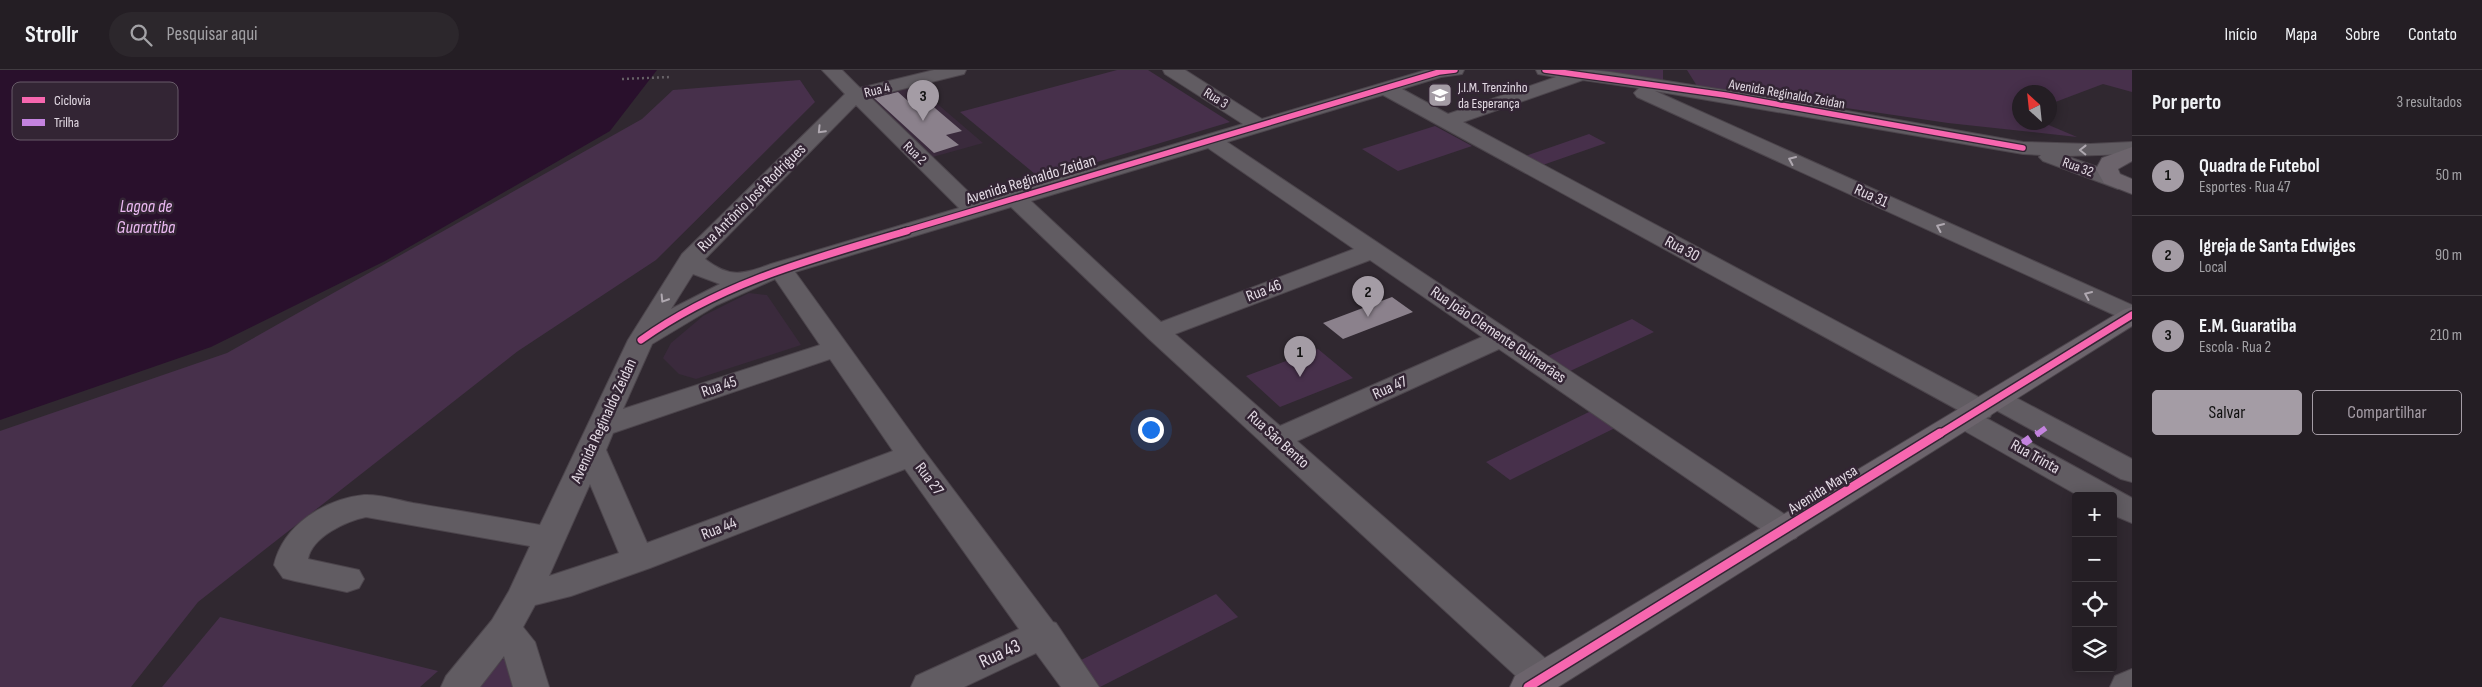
<!DOCTYPE html>
<html lang="pt">
<head>
<meta charset="utf-8">
<style>
  body { margin:0; font-family:"Sofia Sans Condensed",sans-serif; background:#2c272c; color:#f1f3f6 }
  .controls { position:absolute; right:15px; bottom:15px; display:grid; overflow:hidden; border-radius:5px; box-shadow:0 2px 12px #0003 }
  .controls button { width:45px; height:45px; display:grid; place-items:center; padding:0; border:0; border-bottom:1px solid #413c41; background:#241e24; color:#f1f3f6; font:25px sans-serif }
  .compass { position:absolute; left:2012px; top:15px; width:45px; height:45px; border-radius:50%; background:#241e24; box-shadow:0 2px 12px #0003; rotate:333deg }
  .you { position:absolute; left:1150px; top:359px; width:18px; height:18px; margin:-12px; border:4px solid #fff; border-radius:50%; background:#1a73e8; box-shadow:0 0 0 8px #1a73e833 }
  .badge { display:grid; place-items:center; width:32px; height:32px; border-radius:50%; background:#a49ca5; color:#111; font-size:16px; font-weight:700 }
  .pin { position:absolute; translate:-50% -41px; filter:drop-shadow(0 1px 2px #0008) }
  .pin::after { content:''; position:absolute; top:26px; width:18px; height:15px; background:inherit; clip-path:polygon(0 0,100% 0,50% 100%) }
  .list { margin:0; padding:0; list-style:none }
  h2 { display:flex; justify-content:space-between; align-items:center; height:65px; margin:0; padding:0 20px; font-size:21px }
  h2 small { font-size:16px; font-weight:400; color:#a3a2a6 }
  .list li { display:grid; grid-template-columns:32px 1fr auto; gap:15px; align-items:center; box-sizing:border-box; height:80px; padding:0 20px; border-top:1px solid #413c41 }
  .list b { display:block; font-size:19px; white-space:nowrap }
  .list p { margin:0; font-size:16px; white-space:nowrap; color:#a3a2a6 }
  .list em { font-size:16px; font-style:normal; color:#a3a2a6 }
  .actions { display:flex; gap:10px; padding:15px 20px }
  .actions a { flex:1; padding:11px 0; border:1px solid #a49ca5; border-radius:5px; text-align:center; font-size:18px; color:#a49ca5 }
  .actions .main { background:#a49ca5; color:#111 }
  .icon { flex:none; width:28px; height:28px; fill:none; stroke:currentColor; stroke-width:2; stroke-linecap:round; stroke-linejoin:round }
  .map { position:relative; flex:none; width:2132px; height:617px; overflow:hidden }
  header { display:flex; align-items:center; gap:30px; box-sizing:border-box; height:70px; padding:0 25px; background:#241e24; border-bottom:1px solid #413c41 }
  header strong { font-size:24px }
  nav { display:flex; gap:28px; margin-inline-start:auto; font-size:18px }
  .search { width:350px; height:45px; background:#2c272c; display:flex; align-items:center; gap:12px; box-sizing:border-box; padding:0 18px; border-radius:28px; color:#a3a2a6; font-size:19px }
  main { display:flex }
  aside { flex:1; background:#241e24 }
  .map>svg:first-child { display:block }
  .built { fill:#3a2a3c }
  .green { fill:#47304b }
  .water { fill:#29102c }
  .building { fill:#8b818c }
  .lines { fill:none; stroke-linecap:round; stroke-linejoin:round }
  .minor-casing { stroke:#4c454c; stroke-width:2 }
  .major-casing { stroke:#4c454c; stroke-width:2 }
  .path { stroke:#666166; stroke-width:2.5; stroke-dasharray:2 3; stroke-linecap:butt }
  .minor { fill:#615c62; fill-rule:evenodd }
  .major { fill:#6c646c; fill-rule:evenodd }
  .quiet-far1 { stroke:#c483df; stroke-width:5.5; stroke-dasharray:12 5.5; stroke-linecap:butt }
  .quiet { stroke:#c483df; stroke-width:8; stroke-dasharray:15 8; stroke-linecap:butt }
  .cycleway-far2-casing { stroke:#332534; stroke-width:8 }
  .cycleway-far1-casing { stroke:#332534; stroke-width:10 }
  .cycleway-casing { stroke:#332534; stroke-width:12 }
  .cycleway-far2 { stroke:#f766af; stroke-width:5.5 }
  .cycleway-far1 { stroke:#f766af; stroke-width:7 }
  .cycleway { stroke:#f766af; stroke-width:9 }
  .oneway { stroke:#afa8b0 }
  .labels { text-anchor:middle; dominant-baseline:central; stroke-width:5; stroke-linejoin:round; paint-order:stroke }
  .far-poi-label { font-size:14px; fill:#e3dae4; stroke:#332534; text-anchor:start }
  .far-street-label { font-size:14px; fill:#e3dae4; stroke:#332534 }
  .street-label { font-size:16px; fill:#e3dae4; stroke:#332534 }
  .water-label { font-size:18px; font-style:italic; fill:#ecbaf3; stroke:#332534 }
  .near-street-label { font-size:19px; fill:#e3dae4; stroke:#332534 }
  .key { fill:#332534; stroke:#685b69; stroke-width:1 }
  .key-label { font-size:14px; fill:#e3dae4 }
</style>
</head>
<body>
<header>
<strong>Strollr</strong>
<div class="search"><svg class="icon" aria-label="search" viewBox="0 0 24 24"><circle cx="10" cy="10" r="6"/><path d="M15 15l6 6"/></svg>Pesquisar aqui</div>
<nav><a>Início</a><a>Mapa</a><a>Sobre</a><a>Contato</a></nav>
</header>
<main>
<div class="map">
<svg width="2132" height="617" viewBox="0 0 2132 617">
  <rect width="100%" height="100%" fill="#302830"/>
  <path class="built" d="M913,13L983,73L929,88L862,26Z
    M749,223L767,225L801,275L696,309L679,304L663,288L671,273L703,246Z"/>
  <path class="green" d="M1117,0H1148L1230,52L1041,109L960,42Z
    M1578,0H1663V11Z
    M1687,0H2132V22L2103,14L2050,34V22H2020V52L2044,53L2077,67L1948,53L1697,16Z
    M800,10L815,32L656,190L518,281L198,532L131,617H0V361L227,283L642,49L673,20Z
    M1435,56L1472,76L1398,101L1362,79Z
    M1589,64L1606,73L1537,97L1520,88Z
    M1632,249L1654,262L1568,302L1546,287Z
    M1318,279L1353,308L1280,337L1246,306Z
    M1591,341L1615,358L1510,410L1486,392Z
    M1216,524L1238,547L1100,617L1079,591Z
    M220,547L438,601L420,617H162Z
    M506,586L515,617H477Z"/>
  <path class="water" d="M0,0H657L610,61L385,191L211,277L0,350Z"/>
  <path class="building" d="M898,22L908,31L922,27L962,61L946,65L959,75L934,83L874,28Z
    M1392,227L1413,242L1343,269L1323,253Z"/>
  <g class="lines">
    <g class="minor-casing">
      <path id="minor" d="M822,0H842L860,18L934,0H966L964,4L870,27L979,132L1243,54L1165,4L1163,0H1185L1262,49L1426,0H1464L1462,4L1441,7L1402,19L1448,44L1556,7L1538,4L1536,0H1591L1610,2L1768,27L2023,72L2090,74L2132,72V84L2066,86L2126,107L2129,112L2126,117L2118,119L2043,91L2039,87L2041,85L2023,84L1655,21L2132,235V253L1637,27L1634,23L1639,18L1583,10L1463,52L1984,330L1987,323L1997,320L2007,323L2132,389V412L2121,409L1994,339L1990,347L1986,348L2132,428V453L2113,445V426H2079L1956,356L1952,349L1956,342L1960,341L1383,25L1227,72L1796,452L1801,460L1796,468L1785,472L1774,468L1499,279L1297,371L1555,597L1560,608L1556,617H1528L1148,268L1011,137L795,202L922,378L1053,552L1056,553L1099,617H1061L1036,583L964,617H911L916,606L1019,559L905,399L650,498L571,526L535,535L523,557L535,572L549,617H513L504,586L480,617H441L446,606L492,550L509,521L530,476L366,447C346,451 312,467 308,489L359,500L364,509L359,518L347,522L295,511L283,508L274,495C283,455 325,429 364,425C379,424 398,430 413,433C455,440 498,447 540,455L628,270L682,184L845,24ZM856,35L959,138L771,194C743,204 731,209 705,189ZM1208,78L1354,179L1161,252L1031,131ZM1370,190L1482,267L1280,356L1175,264ZM693,204L720,214L671,239ZM775,209L820,275L623,339L652,274L717,235ZM830,289L893,381L647,473L606,380L613,363ZM590,414L619,483L549,506Z
        M2132,599V617H2110L2115,606Z"/>
    </g>
    <g class="major-casing">
      <path id="major" d="M2132,77V91L2118,99L2120,104L2132,109V124L2104,113L2096,99L2102,88Z
        M2132,237V256L1558,617H1510L1515,606L2123,240Z"/>
    </g>
    <path class="path" d="M622,9L670,7"/>
    <use href="#minor" class="minor"/>
    <use href="#major" class="major"/>
    <path class="quiet-far1" d="M2036,365L2047,357"/>
    <path class="quiet" d="M2018,377L2038,363"/>
    <g class="cycleway-far2-casing">
      <path id="cycleway-far2" d="M1545,0L1725,25L2023,78
        M902,162L1439,2L1455,0"/>
    </g>
    <g class="cycleway-far1-casing">
      <path id="cycleway-far1" d="M641,270C723,212 812,189 907,161
        M1938,365L2132,245"/>
    </g>
    <g class="cycleway-casing">
      <path id="cycleway" d="M1528,617L1940,363"/>
    </g>
    <use href="#cycleway-far2" class="cycleway-far2"/>
    <use href="#cycleway-far1" class="cycleway-far1"/>
    <use href="#cycleway" class="cycleway"/>
  </g>
  <defs><path id="oneway-chevron" d="M-2-3.5L2.5 0L-2 3.5" fill="none" stroke-width="1.6" stroke-linecap="round" stroke-linejoin="round" transform="scale(1.25)"/></defs>
  <g class="oneway">
    <use href="#oneway-chevron" transform="translate(821 60) rotate(134)"/>
    <use href="#oneway-chevron" transform="translate(2083 80) rotate(-179)"/>
    <use href="#oneway-chevron" transform="translate(1792 90) rotate(-156)"/>
    <use href="#oneway-chevron" transform="translate(1940 157) rotate(-156)"/>
    <use href="#oneway-chevron" transform="translate(2088 225) rotate(-156)"/>
    <use href="#oneway-chevron" transform="translate(664 229) rotate(122)"/>
  </g>
  <defs>
    <g id="school-square" transform="scale(1.25)"><rect x="-9" y="-9" width="18" height="18" rx="4" fill="#a49ca5" stroke="#332534"/><path d="M0-5L7-2L0 1L-7-2ZM-4 1L0 2.5L4 1V4Q0 6-4 4Z" fill="#fff"/></g>
  </defs>
  <g fill-rule="evenodd">
    <use href="#school-square" x="1440" y="25"/>
  </g>
  <g class="labels">
    <g class="far-poi-label">
      <text x="1458" y="17">J.I.M. Trenzinho<tspan x="1458" dy="16">da Esperança</tspan></text>
    </g>
    <g class="far-street-label">
      <text transform="translate(877 20) rotate(-14)">Rua 4</text>
      <text transform="translate(1787 24) rotate(10)">Avenida Reginaldo Zeidan</text>
      <text transform="translate(1216 28) rotate(32)">Rua 3</text>
      <text transform="translate(915 83) rotate(44)">Rua 2</text>
      <text transform="translate(2078 97) rotate(20)">Rua 32</text>
    </g>
    <g class="street-label">
      <text transform="translate(1031 110) rotate(-17)">Avenida Reginaldo Zeidan</text>
      <text transform="translate(1871 126) rotate(24)">Rua 31</text>
      <text transform="translate(752 128) rotate(-45)">Rua Antônio José Rodrigues</text>
      <text transform="translate(1682 179) rotate(28)">Rua 30</text>
      <text transform="translate(1264 221) rotate(-21)">Rua 46</text>
      <text transform="translate(1498 265) rotate(34)">Rua João Clemente Guimarães</text>
      <text transform="translate(719 317) rotate(-19)">Rua 45</text>
      <text transform="translate(1390 318) rotate(-24)">Rua 47</text>
      <text transform="translate(604 351) rotate(-65)">Avenida Reginaldo Zeidan</text>
      <text transform="translate(1278 370) rotate(42)">Rua São Bento</text>
      <text transform="translate(2035 387) rotate(29)">Rua Trinta</text>
      <text transform="translate(929 409) rotate(53)">Rua 27</text>
      <text transform="translate(1823 420) rotate(-32)">Avenida Maysa</text>
      <text transform="translate(719 459) rotate(-21)">Rua 44</text>
    </g>
    <g class="water-label">
      <text x="146" y="136">Lagoa de<tspan x="146" dy="21">Guaratiba</tspan></text>
    </g>
    <g class="near-street-label">
      <text transform="translate(1000 584) rotate(-25)">Rua 43</text>
    </g>
  </g>
  <rect x="12" y="12" width="166" height="58" rx="8" class="key"/>
  <rect x="22" y="27" width="23" height="6" fill="#f766af"/>
  <rect x="22" y="49" width="23" height="7" fill="#c483df"/>
  <g class="key-label">
    <text x="54" y="35">Ciclovia</text>
    <text x="54" y="57">Trilha</text>
  </g>
</svg>
<div class="controls">
<button>+</button>
<button>−</button>
<button><svg class="icon" aria-label="locate" viewBox="0 0 24 24"><circle cx="12" cy="12" r="6"/><path d="M12 2v4M12 18v4M2 12h4M18 12h4"/></svg></button>
<button><svg class="icon" aria-label="layers" viewBox="0 0 24 24"><path d="M12 4l9 5-9 5-9-5zM3 14l9 5 9-5"/></svg></button>
</div>
<svg class="compass" viewBox="-18 -18 36 36"><path d="M0-13l5 13h-10z" fill="#e53935"/><path d="M0 13l5-13h-10z" fill="#a3a2a6"/></svg>
<div class="you"></div>
<div class="pin badge" style="left:1300px;top:307px">1</div>
<div class="pin badge" style="left:1368px;top:247px">2</div>
<div class="pin badge" style="left:923px;top:51px">3</div>
</div>
<aside>
<h2>Por perto<small>3 resultados</small></h2>
<ul class="list">
<li><span class="badge">1</span><div><b>Quadra de Futebol</b><p>Esportes · Rua 47</p></div><em>50 m</em></li>
<li><span class="badge">2</span><div><b>Igreja de Santa Edwiges</b><p>Local</p></div><em>90 m</em></li>
<li><span class="badge">3</span><div><b>E.M. Guaratiba</b><p>Escola · Rua 2</p></div><em>210 m</em></li>
</ul>
<div class="actions"><a class="main">Salvar</a><a>Compartilhar</a></div>
</aside>
</main>
</body>
</html>
